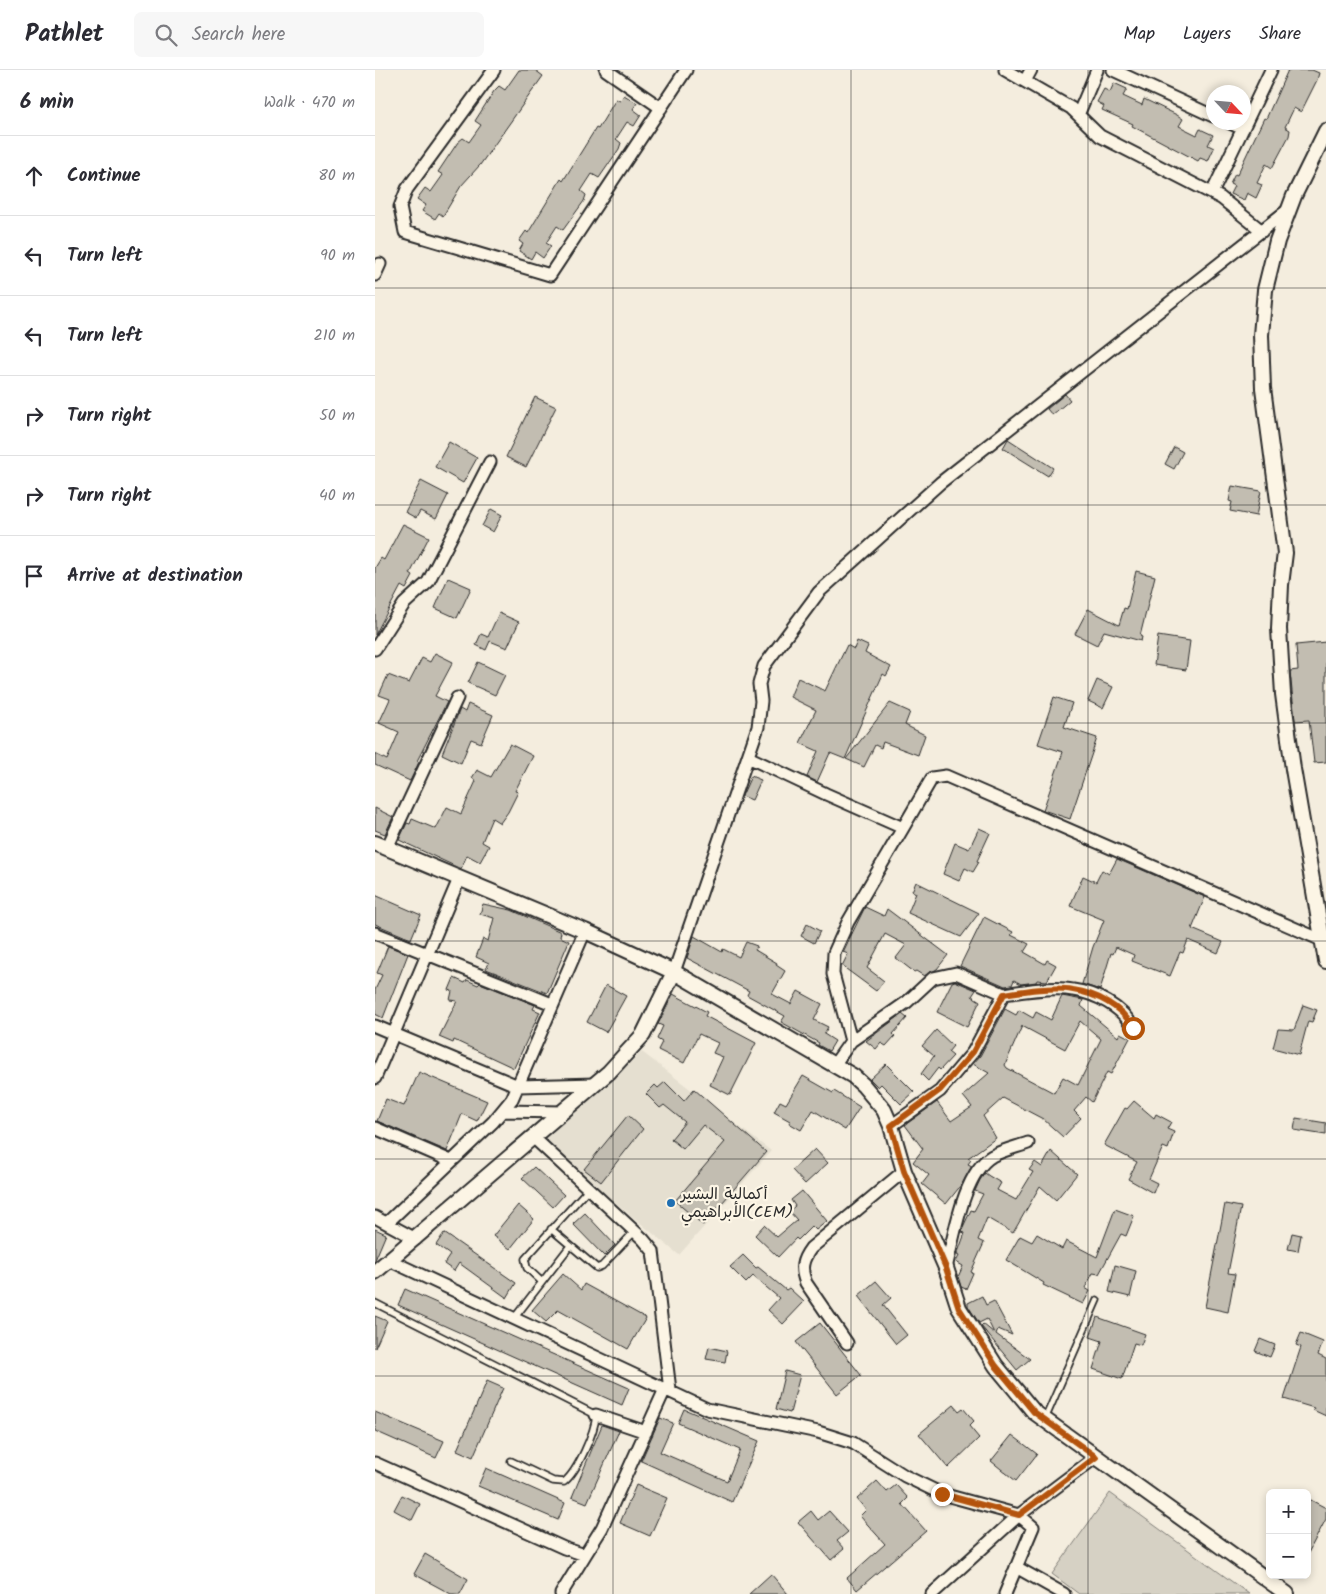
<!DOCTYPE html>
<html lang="en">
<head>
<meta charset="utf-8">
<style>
  body { margin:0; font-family:Kalam,"Playpen Sans Arabic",sans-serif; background:#f7f7f7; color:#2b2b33 }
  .controls { position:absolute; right:15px; bottom:15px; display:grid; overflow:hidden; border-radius:8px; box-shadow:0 2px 8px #0003 }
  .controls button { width:45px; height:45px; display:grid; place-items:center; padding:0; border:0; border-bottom:1px solid #e1e1e2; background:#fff; color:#2b2b33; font:25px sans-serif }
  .compass { position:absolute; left:831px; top:15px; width:45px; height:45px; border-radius:50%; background:#fff; box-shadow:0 2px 8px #0003; rotate:116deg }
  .stop { position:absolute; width:15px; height:15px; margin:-11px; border:4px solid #b45309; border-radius:50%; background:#fff }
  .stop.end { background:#b45309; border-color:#fff; box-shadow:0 1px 5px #0008 }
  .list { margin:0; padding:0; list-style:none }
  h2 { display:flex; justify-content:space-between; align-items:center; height:65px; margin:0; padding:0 20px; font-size:21px }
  h2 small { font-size:16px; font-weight:400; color:#7c7c81 }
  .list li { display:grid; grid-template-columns:32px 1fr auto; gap:15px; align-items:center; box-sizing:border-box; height:80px; padding:0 20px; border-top:1px solid #e1e1e2 }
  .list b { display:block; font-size:19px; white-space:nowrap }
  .list em { font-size:16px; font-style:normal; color:#7c7c81 }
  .icon { flex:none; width:28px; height:28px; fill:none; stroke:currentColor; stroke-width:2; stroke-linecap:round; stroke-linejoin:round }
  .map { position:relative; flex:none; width:951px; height:1524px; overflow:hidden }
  header { display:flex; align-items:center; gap:30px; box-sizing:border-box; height:70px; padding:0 25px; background:#fff; border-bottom:1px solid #e1e1e2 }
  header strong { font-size:24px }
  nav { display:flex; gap:28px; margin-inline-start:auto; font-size:18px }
  .search { width:350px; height:45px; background:#f7f7f7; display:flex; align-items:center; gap:12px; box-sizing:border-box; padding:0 18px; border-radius:8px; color:#7c7c81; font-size:19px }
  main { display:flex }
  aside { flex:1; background:#fff }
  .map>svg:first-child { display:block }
  .built { fill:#e5dfd0 }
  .green { fill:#d6d1c4; stroke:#807e78 }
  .building { fill:#c2bdb1; stroke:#2b2b2b; fill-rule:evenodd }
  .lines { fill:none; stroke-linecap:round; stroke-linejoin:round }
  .service-casing { stroke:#2b2b2b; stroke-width:9 }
  .minor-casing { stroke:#2b2b2b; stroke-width:15 }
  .tertiary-casing { stroke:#2b2b2b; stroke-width:18 }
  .service { stroke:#fcf5e5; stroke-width:5.5 }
  .minor { stroke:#fcf5e5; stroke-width:11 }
  .tertiary { stroke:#fcf5e5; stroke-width:14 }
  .route { stroke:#b45309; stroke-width:6 }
  .grid { fill:none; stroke:#2b2b2b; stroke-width:1; stroke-opacity:0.55 }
  .poi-dot { fill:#1f6fb2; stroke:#fcf5e5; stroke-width:2 }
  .labels { text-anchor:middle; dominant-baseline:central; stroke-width:4.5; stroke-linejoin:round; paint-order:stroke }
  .poi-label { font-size:16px; fill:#2b2b2b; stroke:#fcf5e5; text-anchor:start }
</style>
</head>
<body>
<header>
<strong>Pathlet</strong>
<div class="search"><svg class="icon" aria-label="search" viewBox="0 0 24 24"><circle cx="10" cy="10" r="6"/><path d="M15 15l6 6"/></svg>Search here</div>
<nav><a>Map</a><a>Layers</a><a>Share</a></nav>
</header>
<main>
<aside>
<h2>6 min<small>Walk · 470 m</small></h2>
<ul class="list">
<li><svg class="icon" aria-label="ahead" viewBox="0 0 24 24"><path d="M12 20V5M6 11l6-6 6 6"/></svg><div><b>Continue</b></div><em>80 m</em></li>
<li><svg class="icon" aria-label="left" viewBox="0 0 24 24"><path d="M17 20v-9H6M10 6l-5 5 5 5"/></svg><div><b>Turn left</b></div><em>90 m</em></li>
<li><svg class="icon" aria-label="left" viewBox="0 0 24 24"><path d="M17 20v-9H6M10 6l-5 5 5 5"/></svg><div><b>Turn left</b></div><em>210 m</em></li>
<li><svg class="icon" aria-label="right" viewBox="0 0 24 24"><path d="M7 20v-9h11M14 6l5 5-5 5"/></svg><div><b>Turn right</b></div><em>50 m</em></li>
<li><svg class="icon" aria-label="right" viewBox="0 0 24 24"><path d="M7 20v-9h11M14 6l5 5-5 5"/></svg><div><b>Turn right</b></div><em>40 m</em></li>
<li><svg class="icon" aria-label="arrive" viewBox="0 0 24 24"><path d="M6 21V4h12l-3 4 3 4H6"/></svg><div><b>Arrive at destination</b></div></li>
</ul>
</aside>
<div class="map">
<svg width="951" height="1524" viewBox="0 0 951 1524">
  <rect width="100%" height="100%" fill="#f4edde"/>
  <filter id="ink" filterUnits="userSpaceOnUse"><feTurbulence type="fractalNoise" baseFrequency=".02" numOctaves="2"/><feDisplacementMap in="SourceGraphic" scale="10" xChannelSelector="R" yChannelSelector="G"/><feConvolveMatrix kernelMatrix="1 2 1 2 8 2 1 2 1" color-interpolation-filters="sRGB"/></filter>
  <g filter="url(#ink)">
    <path class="built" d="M267,982L396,1081L304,1185L166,1071Z"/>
    <path class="green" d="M735,1423L874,1524H704L677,1504Z"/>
    <path class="building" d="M144,0H160L168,6L105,95L86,116L68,146L64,143L60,149L47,141L51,135L42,129L50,118L56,122L68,105L63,102L83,72L88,68L94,72L106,55L100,51L119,21L124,16L130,20Z
      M913,0H937L944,3L942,10L926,42L919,38L910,57L915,60L914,66L897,98L891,94L882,113L887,115L881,128L872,123L869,130L855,124L859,116L855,114L860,104L862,105L889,48L891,49Z
      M739,13L752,19L748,26L767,35L769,29L802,45L808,49L804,56L822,65L825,59L838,65L833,75L839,78L833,91L825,88L823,91L757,56L758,54L727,40L729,36L722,32L729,19L735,22Z
      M249,25L262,33L258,39L266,45L259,56L252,52L241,69L246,73L244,79L224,108L217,104L206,121L211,125L209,131L188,160L182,156L171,173L176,176L168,188L160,182L156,189L144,181L148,174L144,171L151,161L153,163L186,109L188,111L221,58L223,59L241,29L245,31Z
      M690,324L695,330L677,345L672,339Z
      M160,327L181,337L151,397L131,387Z
      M633,369L678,398L673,406L628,378Z
      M74,372L102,388L88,413L60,397Z
      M799,377L808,382L799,399L790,394Z
      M46,411L73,425L61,449L45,441L41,448L30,442Z
      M857,416L886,421L881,446L855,441L857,432L854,431Z
      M116,439L127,445L118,462L107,456Z
      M28,454L54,467L35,504L38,506L31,519L26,516L0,565V498L6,488L9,490Z
      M761,501L780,506L765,566L767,567L766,571L729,561L722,575L700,564L713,539L744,555L749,538L752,539Z
      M73,508L96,518L82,548L60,538Z
      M124,543L144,552L132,578L115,571L111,580L101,575L106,564L113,567Z
      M783,566L815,571L811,600L779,595Z
      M482,571L493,576L490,583L516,597L511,606L508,604L470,689L455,683L442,712L432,707L443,681L425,673L441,640L415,627L423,608L450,621L472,575L479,579Z
      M951,572V692L939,693L934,650L920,651L915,601L923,600L921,575Z
      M60,583L78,592L60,626L72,632L42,691L44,692L35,711L0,695V684L12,690L24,662L4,653L15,629L4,625L13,605L34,613L47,588L55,592Z
      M103,592L130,605L120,625L93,613Z
      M722,610L738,617L728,638L713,631Z
      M679,627L697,633L689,657L722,668L695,749L668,740L688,682L663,674Z
      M515,633L535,642L530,655L550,665L543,685L508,672L506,678L500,675L489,697L471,689Z
      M93,634L118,645L106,673L96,669L86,693L67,684L85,639L90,642Z
      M135,674L158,686L140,721L143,722L133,742L125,753L117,748L107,772L114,776L105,792L92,785L86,799L24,770L32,753L35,754L37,749L61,759L72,737L86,744L101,711L97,708L102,700L116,707Z
      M376,706L386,710L377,730L367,726Z
      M0,738L18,747L10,764L0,760Z
      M604,758L615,763L602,791L604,792L598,802L590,798L584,811L568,804L580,773L594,779Z
      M742,789L830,827L817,859L848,872L843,883L813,870L808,883L805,882L795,906L757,891L759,885L741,877L738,884L736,883L725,920L707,914L718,877L729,850L695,836L708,806L721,812L727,800L734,804Z
      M541,812L604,843L586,867L533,843L541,823L537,821Z
      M0,825L46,845L36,869L0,854Z
      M108,834L136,840L186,862L185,867L194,871L172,923L111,899L114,893L101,887L108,869L113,871L119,848L105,844Z
      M490,837L509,846L512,839L573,885L562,899L549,906L541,901L539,902L521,888L531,875L510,864L492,898L509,911L501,921L467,896L473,884L468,882Z
      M609,847L638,862L636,865L654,874L649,882L670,894L672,890L681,895L672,911L662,910L661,912L646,914L639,910L637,915L630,916L585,896Z
      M432,854L445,861L439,873L426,866Z
      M319,866L347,882L348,879L364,887L371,872L382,876L380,880L402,893L401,895L410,901L397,924L416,934L423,921L447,934L439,950L453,957L449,964L460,971L454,981L443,975L444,973L406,952L410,946L372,925L374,921L312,888Z
      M13,876L33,884L8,948L0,944V920L7,905L2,903Z
      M79,908L90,913L92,910L103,915L105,913L160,935L158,939L165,942L139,998L79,970L78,973L64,967L82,931L75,930L77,921L74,920Z
      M580,911L601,920L597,926L605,931L592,957L562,942L577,912Z
      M231,915L251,926L231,962L212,952Z
      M298,924L332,942L330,946L381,973L355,1025L335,1015L348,987L338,983L343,973L324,964L309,993L283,980L287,972L282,969L288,956L283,954Z
      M687,926L708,930L706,936L743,967L745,963L755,968L736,1004L732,1002L717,1032L711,1027L699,1041L706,1048L688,1067L668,1049L628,1028L608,1046L621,1068L593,1088L596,1090L593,1094L597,1096L587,1114L571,1134L547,1114L554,1105L538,1092L548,1079L530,1055L562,1032L576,1051L597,1037L588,1026L614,1003L598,994L605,986L630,939L641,945L644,940L658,948L661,942L676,950ZM705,951L726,969L703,1015L688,1007L679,1023L632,998L630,995L647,956L690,979Z
      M928,935L942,940L937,952L933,951L924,985L898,978L903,959L919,960Z
      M527,944L532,948L518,964L520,966L511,976L506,973L501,979L491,971Z
      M561,960L578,976L573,982L578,986L565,1000L563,998L553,1011L546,1004L559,986L547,976Z
      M511,994L539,1022L526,1034L506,1014L503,1017L495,1009Z
      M44,1002L112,1031L102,1051L87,1044L72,1081L2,1051L11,1029L29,1036Z
      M428,1006L458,1023L459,1021L485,1037L470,1060L438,1040L426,1060L414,1053L415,1051L399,1042L405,1031L411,1034Z
      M290,1012L309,1031L319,1019L391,1082L328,1155L300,1131L350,1072L328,1055L308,1079L296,1069L310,1052L289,1035L285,1038L271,1024L280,1015L283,1018Z
      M759,1031L779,1048L781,1044L796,1052L792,1059L799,1062L793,1079L788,1077L774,1109L782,1113L778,1123L753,1109L762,1092L729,1075L750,1038L752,1039Z
      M253,1045L268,1059L226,1112L209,1099Z
      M921,1048L951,1053V1065L919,1060Z
      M440,1079L453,1093L430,1114L417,1100Z
      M676,1081L702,1104L681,1130L665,1116L638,1163L612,1148L603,1170L609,1173L596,1202L598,1203L591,1219L586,1217L583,1207L588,1196L581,1192L584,1186L582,1185L590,1163L587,1162L588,1157L596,1140L599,1141L608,1124L600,1121L605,1110L610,1103L614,1106L626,1113L622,1120L641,1130L658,1102L654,1100L660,1092L667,1097Z
      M159,1097L189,1125L178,1137L147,1108Z
      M427,1121L452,1151L441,1160L437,1156L423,1170L421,1168L403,1187L380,1165L389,1155L402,1167L422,1150L414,1141L420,1136L416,1130Z
      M850,1134L866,1137L853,1203L860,1204L853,1242L830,1237Z
      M143,1135L159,1149L135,1179L118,1166Z
      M740,1139L759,1146L751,1166L746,1164L724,1204L718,1203L710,1218L715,1221L708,1234L668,1215L669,1213L631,1190L645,1166L657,1172L662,1164L687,1179L691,1171L722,1187Z
      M210,1143L240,1175L229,1186L198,1154Z
      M0,1159L11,1164L0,1190Z
      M69,1163L141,1213L132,1228L84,1193L79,1201L69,1194L75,1185L61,1175Z
      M917,1163L926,1165L923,1181L913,1179Z
      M368,1185L381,1198L383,1197L411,1220L414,1218L429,1232L408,1254L393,1240L404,1228L378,1206L371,1213L355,1197Z
      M740,1195L761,1201L755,1227L734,1222Z
      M188,1204L206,1220L209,1214L271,1248L253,1279L183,1240L171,1252L157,1240Z
      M501,1211L516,1228L508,1235L532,1265L521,1274L483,1226Z
      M30,1219L254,1318L247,1335L23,1235Z
      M607,1226L611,1235L619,1231L637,1265L623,1259L621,1264L655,1289L642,1300L606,1256L608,1254L619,1263L612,1249L604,1253L593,1236V1233Z
      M0,1246L12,1251L0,1278Z
      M722,1247L770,1264L766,1275L759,1273L747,1309L718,1299L727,1271L715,1267Z
      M445,1253L486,1305L462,1324L421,1272Z
      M926,1263L948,1272L943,1285L951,1289V1346L938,1340L939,1338L909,1329L926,1277L921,1275Z
      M885,1269L900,1275L895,1287L880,1281Z
      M334,1277L352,1281L350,1292L331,1289Z
      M410,1301L425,1305L415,1343L401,1339Z
      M112,1311L128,1318L98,1387L82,1380Z
      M579,1335L584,1341L588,1338L599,1351L594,1356L604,1368L573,1398L544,1364Z
      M309,1339L384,1371L357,1432L266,1391L285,1348L298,1353L285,1382L352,1411L365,1380L303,1353Z
      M0,1342L69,1371L61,1388L0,1361Z
      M227,1355L244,1361L212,1433L197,1427Z
      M637,1365L662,1384L641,1411L616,1391Z
      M111,1398L190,1433L183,1450L103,1416Z
      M502,1411L512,1422L521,1415L533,1428L527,1434L551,1461L482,1520L472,1508L510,1474L485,1446L491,1440L482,1429Z
      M261,1415L292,1428L275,1466L245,1453Z
      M27,1425L45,1434L37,1450L19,1440Z
      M932,1428L951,1438V1449L932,1485Z
      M436,1441L443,1450L454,1441L473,1462L462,1471L469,1479L456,1490L423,1452Z
      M50,1484L93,1509L85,1524H76L39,1504Z
      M396,1504L413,1524H374Z"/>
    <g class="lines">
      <g class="service-casing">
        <path id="service" d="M176,1159L222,1198L227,1196L260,1161
          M167,1212L152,1198L150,1189L214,1118
          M0,1233L221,1345C220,1362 202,1402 189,1412L178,1411L136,1391
          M140,1247L195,1176
          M670,1349L722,1230"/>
      </g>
      <g class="minor-casing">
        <path id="minor" d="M119,0L32,119L25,137L30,162L175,205L311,0
          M231,0L286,38
          M630,0L696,38L725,66L846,128L887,161
          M738,0L838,46
          M650,11L656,0
          M703,45L722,0
          M853,52L868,59
          M837,123L896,0
          M0,205L5,194
          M0,579L29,534L53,512L115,392
          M373,687L451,724L528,758L557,708L571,706L951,872
          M12,778L82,628
          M0,863L177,934
          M299,902L383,657L386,631L384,614L389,596L444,522L565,413L914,139
          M0,956L143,1016L221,1014
          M476,971L458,904L459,883L473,852L528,758
          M459,995L476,971L532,932L558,908L581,903L629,924
          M0,1008L84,809
          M128,1041L188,1042
          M516,1056L565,1021L598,982L629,924C648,921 679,916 698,920C720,923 748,937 758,958
          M0,1058L76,1091
          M159,1068L268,1169L278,1181L295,1320
          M0,1147L41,1169
          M13,1152L118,1052L137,1029L210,861
          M14,1190L332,1339L443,1362L478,1373L530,1406L567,1424L644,1445L721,1387
          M571,1198C579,1168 588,1103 617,1086C628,1080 642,1077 653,1073
          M472,1273L431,1213C425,1198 427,1190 436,1178L529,1101
          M221,1345L271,1362
          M0,1393L189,1478L210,1485L227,1458L290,1319
          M641,1497L689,1524
          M186,1524L210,1485
          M557,1524L644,1445L658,1457L630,1524"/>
      </g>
      <g class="tertiary-casing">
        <path id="tertiary" d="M951,61L919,126L902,171L890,220L886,265L888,318L910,483L906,515L904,559L908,624L918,699L951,891
          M0,773L210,861L299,902L478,1006L488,1015L509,1040L516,1056L529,1101L571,1198L584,1238L621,1296L659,1342L912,1524
          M0,1202L234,1002L268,965L299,902"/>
      </g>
      <use href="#service" class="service"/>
      <use href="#minor" class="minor"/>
      <use href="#tertiary" class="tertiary"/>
    </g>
  </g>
  <g class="lines" filter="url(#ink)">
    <path class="route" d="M567,1424L644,1445L721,1387L659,1342L621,1296L584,1238L571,1198L529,1101L516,1056L565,1020L598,982L629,924C648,921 679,916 698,920C720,923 748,937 758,958"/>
  </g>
  <path class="grid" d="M238,0V1524M476,0V1524M713,0V1524M0,218H951M0,435H951M0,653H951M0,871H951M0,1089H951M0,1306H951"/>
  <circle class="poi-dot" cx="296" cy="1133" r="5"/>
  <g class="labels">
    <g class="poi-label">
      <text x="306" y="1124">أكمالية البشير<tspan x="306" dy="18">الأبراهيمي(CEM)</tspan></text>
    </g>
  </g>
</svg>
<div class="controls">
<button>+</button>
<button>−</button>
</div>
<svg class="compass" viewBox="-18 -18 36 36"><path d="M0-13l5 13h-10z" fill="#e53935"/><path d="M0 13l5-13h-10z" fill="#7c7c81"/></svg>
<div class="stop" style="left:758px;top:958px"></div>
<div class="stop end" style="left:567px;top:1424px"></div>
</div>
</main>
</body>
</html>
